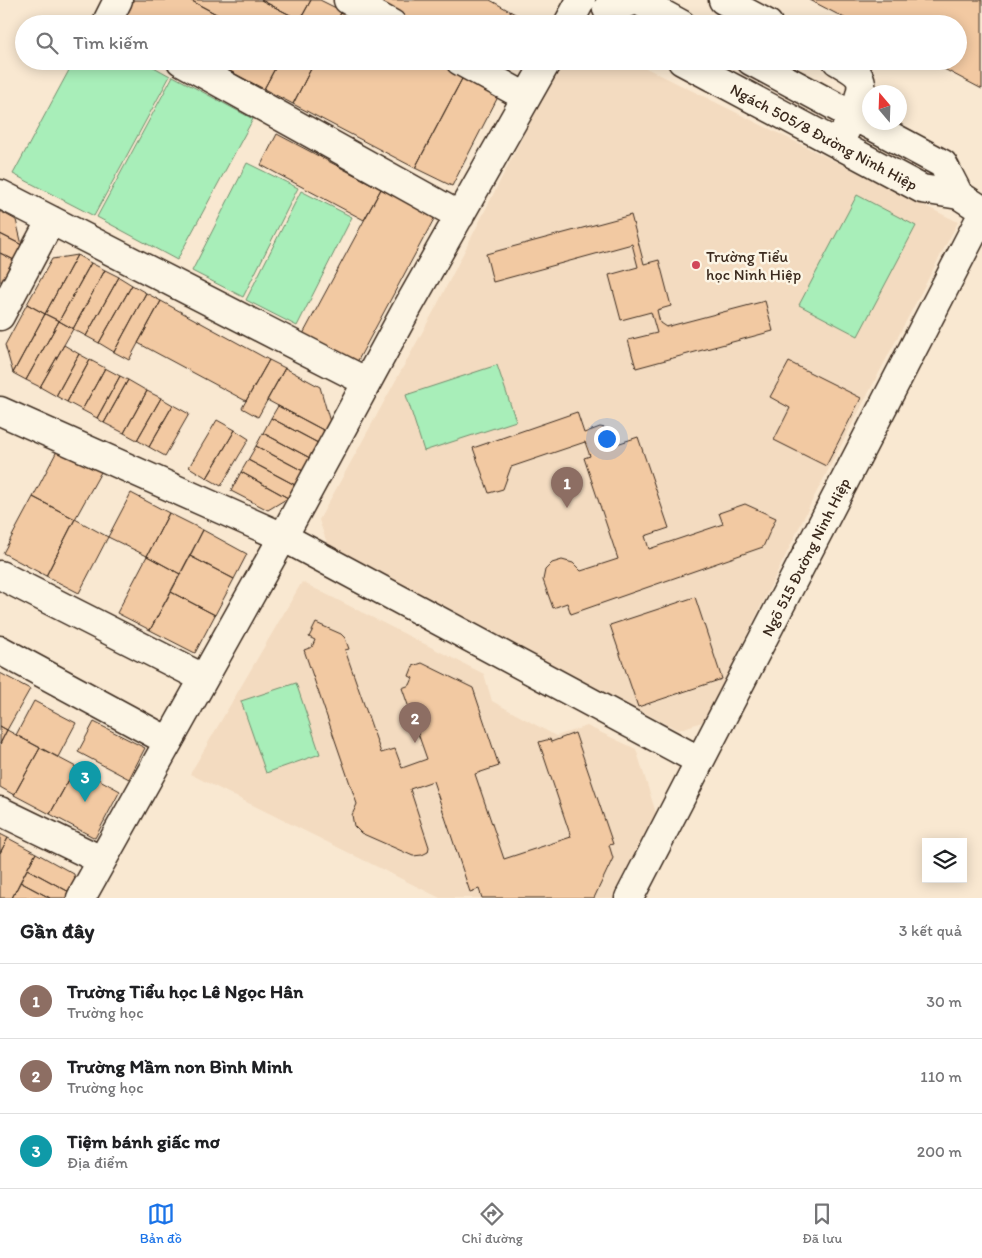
<!DOCTYPE html>
<html lang="vi">
<head>
<meta charset="utf-8">
<style>
  body { margin:0; font-family:Itim,sans-serif; background:#f6f6f6; color:#202124 }
  .controls { position:absolute; right:15px; bottom:15px; display:grid; overflow:hidden; border-radius:0px; box-shadow:0 2px 12px #0003 }
  .controls button { width:45px; height:45px; display:grid; place-items:center; padding:0; border:0; border-bottom:1px solid #e0e0e0; background:#fff; color:#202124; font:25px sans-serif }
  .compass { position:absolute; left:862px; top:85px; width:45px; height:45px; border-radius:50%; background:#fff; box-shadow:0 2px 12px #0003; rotate:341deg }
  .you { position:absolute; left:606px; top:438px; width:18px; height:18px; margin:-12px; border:4px solid #fff; border-radius:50%; background:#1a73e8; box-shadow:0 0 0 8px #1a73e833 }
  .badge { display:grid; place-items:center; width:32px; height:32px; border-radius:50%; background:#1a73e8; color:#fff; font-size:16px; font-weight:700 }
  .pin { position:absolute; translate:-50% -41px; filter:drop-shadow(0 1px 2px #0008) }
  .pin::after { content:''; position:absolute; top:26px; width:18px; height:15px; background:inherit; clip-path:polygon(0 0,100% 0,50% 100%) }
  .list { margin:0; padding:0; list-style:none }
  h2 { display:flex; justify-content:space-between; align-items:center; height:65px; margin:0; padding:0 20px; font-size:21px }
  h2 small { font-size:16px; font-weight:400; color:#757577 }
  .list li { display:grid; grid-template-columns:32px 1fr auto; gap:15px; align-items:center; box-sizing:border-box; height:75px; padding:0 20px; border-top:1px solid #e0e0e0 }
  .list b { display:block; font-size:19px; white-space:nowrap }
  .list p { margin:0; font-size:16px; white-space:nowrap; color:#757577 }
  .list em { font-size:16px; font-style:normal; color:#757577 }
  .icon { flex:none; width:28px; height:28px; fill:none; stroke:currentColor; stroke-width:2; stroke-linecap:round; stroke-linejoin:round }
  .map { position:relative; flex:none; width:982px; height:898px; overflow:hidden }
  .search { position:absolute; background:#fff; box-shadow:0 2px 12px #0003; left:15px; right:15px; top:15px; height:55px; display:flex; align-items:center; gap:12px; box-sizing:border-box; padding:0 18px; border-radius:28px; color:#757577; font-size:19px }
  .sheet { height:290px; background:#fff }
  nav { display:flex; justify-content:space-around; align-items:center; box-sizing:border-box; height:70px; border-top:1px solid #e0e0e0; background:#fff; font-size:14px; color:#757577 }
  nav a { display:grid; justify-items:center; gap:2px }
  nav .on { color:#1a73e8 }
  .map>svg:first-child { display:block }
  .built { fill:#f3dbc0 }
  .park { fill:#a8eeb9; stroke:#728c6c }
  .building { fill:#f2c9a2; stroke:#3b2a1e }
  .lines { fill:none; stroke-linecap:round; stroke-linejoin:round }
  .minor-casing { stroke:#3b2a1e; stroke-width:31 }
  .minor { stroke:#fcf5e5; stroke-width:28 }
  .poi-dot { fill:#d1495b; stroke:#fcf5e5; stroke-width:2 }
  .labels { text-anchor:middle; dominant-baseline:central; stroke-width:5; stroke-linejoin:round; paint-order:stroke }
  .street-label { font-size:16px; fill:#3b2a1e; stroke:#fcf5e5 }
  .poi-label { font-size:16px; fill:#3b2a1e; stroke:#fcf5e5; text-anchor:start }
</style>
</head>
<body>
<div class="map">
<svg width="982" height="898" viewBox="0 0 982 898">
  <rect width="100%" height="100%" fill="#f9e8d1"/>
  <filter id="ink" filterUnits="userSpaceOnUse"><feTurbulence type="fractalNoise" baseFrequency=".02" numOctaves="2"/><feDisplacementMap in="SourceGraphic" scale="10" xChannelSelector="R" yChannelSelector="G"/><feConvolveMatrix kernelMatrix="1 2 1 2 8 2 1 2 1" color-interpolation-filters="sRGB"/></filter>
  <g filter="url(#ink)">
    <path class="built" d="M561,61H632L958,222L814,497L705,721L678,730L330,552L319,520L435,309Z
      M302,582L484,674L492,701L556,736L587,726L636,749L657,816L615,898H440L190,774Z"/>
    <path class="park" d="M74,61H143L170,76L94,216L13,174Z
      M173,76L253,119L177,260L97,217Z
      M247,163L298,188L243,297L192,271Z
      M301,191L352,217L297,326L246,300Z
      M857,195L916,226L858,336L799,305Z
      M497,365L516,421L424,451L406,395Z
      M296,683L320,754L266,773L241,701Z"/>
    <path class="building" d="M129,0H190L235,24H137L121,16Z
      M190,0H261L300,20L298,24H235Z
      M261,0H311L300,20Z
      M311,0H320L342,11L335,24H298Z
      M363,0H490L533,24H404Z
      M810,0H982V89L929,61H958V24H856Z
      M342,11L366,24H335Z
      M210,61H279L264,89Z
      M279,61H315L293,104L264,89Z
      M315,61H438L464,75L415,168L293,104Z
      M473,61H516L506,79Z
      M464,75L500,93L452,186L415,168Z
      M277,134L381,189L364,220L261,165Z
      M381,189L435,217L356,364L302,336Z
      M0,211L16,220L22,245L0,234Z
      M631,215L644,264L659,260L671,306L657,310L660,323L666,327L765,301L773,331L636,368L628,340L657,333L651,312L621,320L609,275L638,267L632,244L493,282L486,254Z
      M0,234L22,245L14,260L0,253Z
      M0,253L14,260L2,282L0,281Z
      M77,255L45,314L27,304L52,259Z
      M77,255L91,263L59,321L45,314Z
      M91,263L105,270L73,329L59,321Z
      M105,270L119,277L86,336L73,329Z
      M119,277L132,285L99,343L86,336Z
      M132,285L146,293L114,352L99,343Z
      M146,293L161,301L129,360L114,352Z
      M161,301L269,360L246,401L138,343Z
      M27,304L45,314L13,373L5,345Z
      M45,314L59,321L26,380L13,373Z
      M59,321L73,329L40,387L26,380Z
      M64,345L79,354L56,396L40,387Z
      M79,354L90,360L67,402L56,396Z
      M90,360L105,368L82,410L67,402Z
      M269,360L285,368L258,417L242,408Z
      M789,362L861,398L826,466L774,440L790,408L770,397Z
      M105,368L120,376L97,418L82,410Z
      M285,368L320,387L330,422L325,431L267,400Z
      M120,376L128,380L104,423L97,418Z
      M128,380L147,391L124,433L104,423Z
      M147,391L161,398L137,440L124,433Z
      M161,398L173,405L149,447L137,440Z
      M173,405L189,414L165,456L149,447Z
      M278,406L325,431L318,443L271,418Z
      M577,412L584,433L600,427L605,428L610,432L614,445L638,437L669,528L645,536L649,549L723,524L719,513L745,504L776,518L763,547L571,614L567,603L553,608L543,580L545,570L552,563L562,560L573,563L581,571L618,559L584,458L590,456L585,442L511,467L503,489L489,493L473,448Z
      M271,418L318,443L310,458L263,433Z
      M217,420L235,430L207,478L189,467Z
      M235,430L249,439L221,486L207,478Z
      M263,433L310,458L303,471L256,446Z
      M256,446L303,471L295,485L248,460Z
      M58,449L101,472L75,519L33,497Z
      M248,460L295,485L288,498L241,472Z
      M241,472L288,498L268,510L231,491Z
      M131,493L169,513L147,556L108,537Z
      M33,497L75,519L46,576L3,553Z
      M169,513L203,530L180,574L147,556Z
      M75,519L108,537L79,593L46,576Z
      M203,530L247,554L234,579L190,556Z
      M147,556L180,574L150,630L117,613Z
      M190,556L234,579L215,615L171,592Z
      M171,592L215,615L195,653L150,630Z
      M695,597L722,679L638,707L610,625Z
      M316,623L341,634L345,638L349,649L345,650L381,753L395,749L402,768L427,759L402,688L410,685L413,678L409,676L413,666L422,663L473,688L499,766L475,774L504,859L571,837L539,742L550,739L551,742L575,733L613,844L609,845L613,858L594,898H482L479,889L470,892L433,781L410,789L429,847L428,852L422,855L413,856L361,833L354,826L352,815L357,804L304,650L312,647L315,640L309,637Z
      M0,673L30,689L7,730L0,726Z
      M34,701L76,723L58,757L16,735Z
      M94,722L145,748L129,779L78,752Z
      M0,726L7,730L0,744Z
      M7,730L40,748L14,795L0,787V744Z
      M40,748L76,767L50,814L14,795Z
      M76,767L120,791L95,838L50,814Z
      M0,834L8,838L0,853Z
      M8,838L36,853L12,898H0V853Z
      M36,853L74,874L76,888L73,894L27,869Z
      M27,869L73,894L71,898H50L20,882Z
      M20,882L50,898H12Z"/>
    <g class="lines">
      <g class="minor-casing">
        <path id="minor" d="M348,0L392,24
          M723,0L768,24
          M607,9L637,0L681,24
          M114,24L108,20L118,0
          M568,24L581,0
          M181,61L460,216
          M460,61L526,97
          M682,61L922,189L959,195L982,210
          M751,61L943,164L959,195
          M837,61C857,73 867,76 858,101C855,112 851,121 845,131
          M0,194L367,382
          M0,316L51,220
          M0,411L283,537L700,761
          M0,575L203,678
          M0,650L168,741
          M0,811L101,860
          M81,898L283,537L405,312L547,61
          M629,898L982,215"/>
      </g>
      <use href="#minor" class="minor"/>
    </g>
  </g>
  <circle class="poi-dot" cx="696" cy="265" r="5"/>
  <g class="labels">
    <g class="street-label">
      <text transform="translate(824 137) rotate(28)">Ngách 505/8 Đường Ninh Hiệp</text>
      <text transform="translate(806 557) rotate(-63)">Ngõ 515 Đường Ninh Hiệp</text>
    </g>
    <g class="poi-label">
      <text x="706" y="256">Trường Tiểu<tspan x="706" dy="18">học Ninh Hiệp</tspan></text>
    </g>
  </g>
</svg>
<div class="controls">
<button><svg class="icon" aria-label="layers" viewBox="0 0 24 24"><path d="M12 4l9 5-9 5-9-5zM3 14l9 5 9-5"/></svg></button>
</div>
<svg class="compass" viewBox="-18 -18 36 36"><path d="M0-13l5 13h-10z" fill="#e53935"/><path d="M0 13l5-13h-10z" fill="#757577"/></svg>
<div class="you"></div>
<div class="pin badge" style="left:567px;top:508px;background:#8d6e63">1</div>
<div class="pin badge" style="left:415px;top:743px;background:#8d6e63">2</div>
<div class="pin badge" style="left:85px;top:802px;background:#0f9aa8">3</div>
<div class="search"><svg class="icon" aria-label="search" viewBox="0 0 24 24"><circle cx="10" cy="10" r="6"/><path d="M15 15l6 6"/></svg>Tìm kiếm</div>
</div>
<section class="sheet">
<h2>Gần đây<small>3 kết quả</small></h2>
<ul class="list">
<li><span class="badge" style="background:#8d6e63">1</span><div><b>Trường Tiểu học Lê Ngọc Hân</b><p>Trường học</p></div><em>30 m</em></li>
<li><span class="badge" style="background:#8d6e63">2</span><div><b>Trường Mầm non Bình Minh</b><p>Trường học</p></div><em>110 m</em></li>
<li><span class="badge" style="background:#0f9aa8">3</span><div><b>Tiệm bánh giấc mơ</b><p>Địa điểm</p></div><em>200 m</em></li>
</ul>
</section>
<nav>
<a class="on"><svg class="icon" aria-label="map" viewBox="0 0 24 24"><path d="M3 6l6-2 6 2 6-2v14l-6 2-6-2-6 2zM9 4v14M15 6v14"/></svg>Bản đồ</a>
<a><svg class="icon" aria-label="directions" viewBox="0 0 24 24"><path d="M12 3l9 9-9 9-9-9zM9 14v-3h6M13 9l2 2-2 2"/></svg>Chỉ đường</a>
<a><svg class="icon" aria-label="saved" viewBox="0 0 24 24"><path d="M7 4h10v16l-5-4-5 4z"/></svg>Đã lưu</a>
</nav>
</body>
</html>
